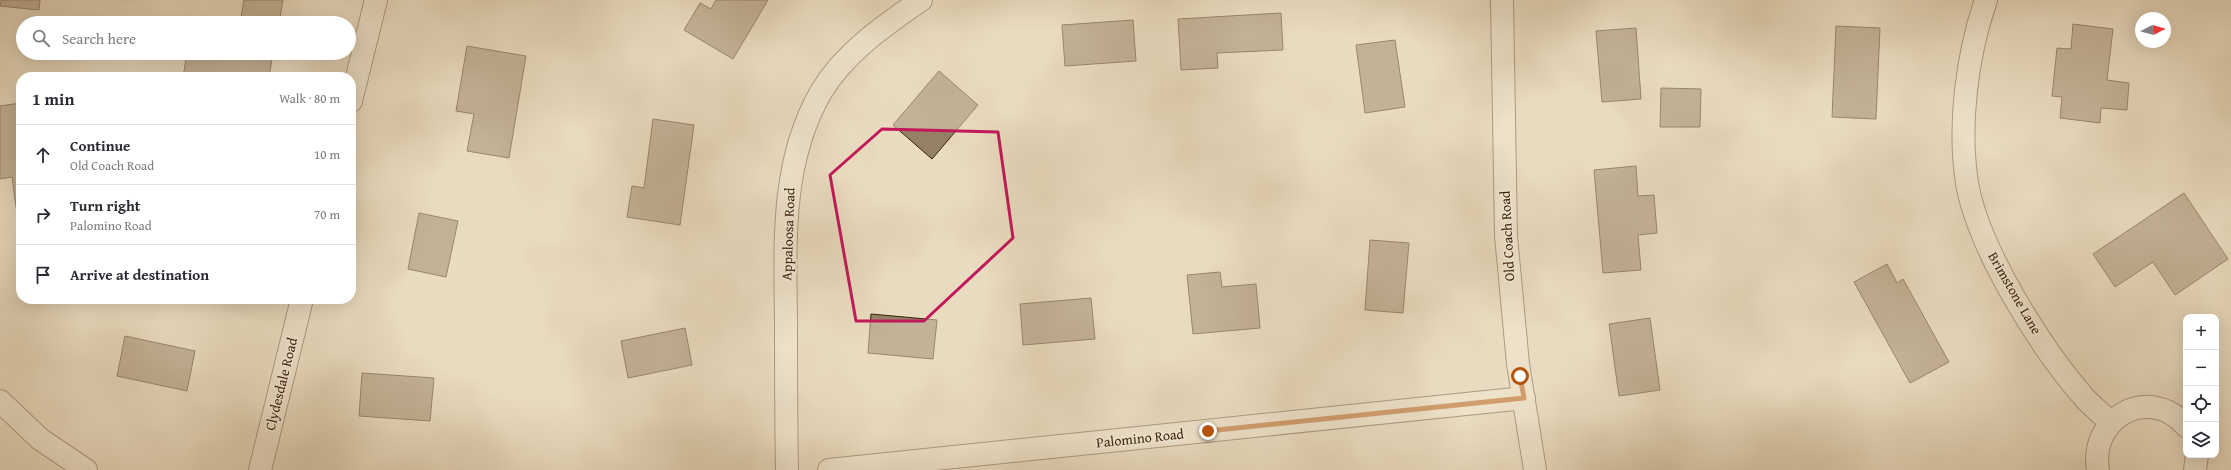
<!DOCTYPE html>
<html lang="en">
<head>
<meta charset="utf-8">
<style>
  body { margin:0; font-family:"Gentium Book Plus",serif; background:#f7f7f7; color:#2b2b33 }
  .controls { position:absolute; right:12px; bottom:12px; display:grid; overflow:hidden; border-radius:8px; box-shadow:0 4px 16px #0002 }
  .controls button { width:36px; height:36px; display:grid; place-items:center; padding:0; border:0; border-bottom:1px solid #e1e1e2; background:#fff; color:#2b2b33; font:20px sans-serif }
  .compass { position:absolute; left:2135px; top:12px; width:36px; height:36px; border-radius:50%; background:#fff; box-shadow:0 4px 16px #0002; rotate:84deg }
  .stop { position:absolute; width:12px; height:12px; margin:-9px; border:3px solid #b45309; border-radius:50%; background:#fff }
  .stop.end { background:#b45309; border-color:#fff; box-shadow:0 1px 4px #0008 }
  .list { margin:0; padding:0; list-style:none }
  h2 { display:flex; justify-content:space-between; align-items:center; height:52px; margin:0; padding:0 16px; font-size:17px }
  h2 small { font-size:13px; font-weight:400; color:#7c7c81 }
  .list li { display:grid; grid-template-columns:26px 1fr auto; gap:12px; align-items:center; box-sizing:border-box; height:60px; padding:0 16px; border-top:1px solid #e1e1e2 }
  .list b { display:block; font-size:15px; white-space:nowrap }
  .list p { margin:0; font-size:13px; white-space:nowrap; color:#7c7c81 }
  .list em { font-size:13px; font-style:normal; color:#7c7c81 }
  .icon { flex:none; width:22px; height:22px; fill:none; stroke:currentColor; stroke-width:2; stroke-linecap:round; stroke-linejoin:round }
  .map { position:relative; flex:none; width:2231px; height:470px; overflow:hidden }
  .search { position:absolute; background:#fff; box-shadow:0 4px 16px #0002; left:16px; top:16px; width:340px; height:44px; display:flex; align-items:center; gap:10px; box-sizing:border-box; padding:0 14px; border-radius:22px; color:#7c7c81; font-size:15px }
  .panel { position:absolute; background:#fff; box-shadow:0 4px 16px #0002; left:16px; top:72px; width:340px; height:232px; border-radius:16px }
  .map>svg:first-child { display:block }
  .building { fill:#958167; stroke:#391f08 }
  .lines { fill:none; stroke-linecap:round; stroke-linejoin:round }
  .street-casing { stroke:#654e36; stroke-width:24 }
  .street { stroke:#f1e8d5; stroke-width:22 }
  .route { stroke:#b45309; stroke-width:5 }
  .marked { fill:none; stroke:#c2185b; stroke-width:3; stroke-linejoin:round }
  .labels { text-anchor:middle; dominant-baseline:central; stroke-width:3.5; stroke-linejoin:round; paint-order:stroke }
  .street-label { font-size:14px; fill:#391f08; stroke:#f1e8d5 }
</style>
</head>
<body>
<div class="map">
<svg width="2231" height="470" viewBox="0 0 2231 470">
  <rect width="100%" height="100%" fill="#e9dbbf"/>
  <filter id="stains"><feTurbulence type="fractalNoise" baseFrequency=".005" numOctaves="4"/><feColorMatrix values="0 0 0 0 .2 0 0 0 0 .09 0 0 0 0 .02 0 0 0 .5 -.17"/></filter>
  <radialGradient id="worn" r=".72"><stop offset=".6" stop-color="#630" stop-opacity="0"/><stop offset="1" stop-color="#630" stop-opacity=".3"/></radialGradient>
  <path class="building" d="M1,0H40L39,10L0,6Z
    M244,0H283L279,23H240Z
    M716,0H768L733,59L684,30L700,3L711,9Z
    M1281,13L1283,50L1217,53L1218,68L1181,70L1178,19Z
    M1133,20L1136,61L1065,66L1062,25Z
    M2073,24L2113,29L2107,80L2129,83L2127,110L2101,108L2100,123L2060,118L2062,97L2052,96L2057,48L2071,49Z
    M1836,26L1880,28L1876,119L1832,117Z
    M1636,28L1641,99L1602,102L1596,31Z
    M1395,40L1405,107L1365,113L1356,45Z
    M467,46L526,56L509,158L467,151L474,114L456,111Z
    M187,53L204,55V53H273L269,77H183Z
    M939,71L978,105L932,159L893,125Z
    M1661,88L1701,89L1700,127H1660Z
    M21,103V214H17L12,177L0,179V106Z
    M653,119L694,125L680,225L627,217L632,186L644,188Z
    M1636,166L1638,196L1654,195L1657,233L1638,235L1641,270L1603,273L1594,170Z
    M2184,193L2228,259L2175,295L2153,262L2115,287L2093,254Z
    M419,213L458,221L446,277L408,269Z
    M1370,240L1409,243L1403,313L1365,310Z
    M1887,264L1897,283L1903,279L1949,362L1910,383L1854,282Z
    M1220,272L1222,287L1256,284L1260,328L1193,334L1187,275Z
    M1091,298L1095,339L1023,345L1020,304Z
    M871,314L937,320L933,359L868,353Z
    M1650,318L1660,390L1619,396L1609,324Z
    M685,328L692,365L628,378L621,341Z
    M125,336L195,351L187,391L117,376Z
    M362,373L434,378L430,421L359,416Z"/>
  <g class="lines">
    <g class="street-casing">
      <path id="street" d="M1502,0L1506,236L1518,364L1535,470
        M1986,0C1967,55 1958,125 1967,183C1978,248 2039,345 2082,395C2090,405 2101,413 2110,422
        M351,101L376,0
        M0,401L40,439L86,470
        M260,470L302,299
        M787,470C786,420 786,369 786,319C785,242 781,161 821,92C844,53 885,25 921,0
        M829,470L1524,398
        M2098,470C2089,417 2150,384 2186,426
        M2195,470L2197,455"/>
    </g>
    <use href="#street" class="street"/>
  </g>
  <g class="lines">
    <path class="route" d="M1208,431L1524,398L1520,376"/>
  </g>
  <path d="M0 0H2231V470H0ZM882,129L998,132L1013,238L924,321H856L830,175Z" fill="#e9dbbf" fill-opacity=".55" fill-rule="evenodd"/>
  <path class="marked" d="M882,129L998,132L1013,238L924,321H856L830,175Z"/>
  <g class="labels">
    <g class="street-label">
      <text transform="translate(788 234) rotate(-88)">Appaloosa Road</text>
      <text transform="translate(1507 236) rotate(-93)">Old Coach Road</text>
      <text transform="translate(2015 293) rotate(60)">Brimstone Lane</text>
      <text transform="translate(281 384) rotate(-76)">Clydesdale Road</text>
      <text transform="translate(1140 438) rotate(-6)">Palomino Road</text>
    </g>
  </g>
  <rect width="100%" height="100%" filter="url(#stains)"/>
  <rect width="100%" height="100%" fill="url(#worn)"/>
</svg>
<div class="controls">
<button>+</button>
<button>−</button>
<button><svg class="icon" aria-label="locate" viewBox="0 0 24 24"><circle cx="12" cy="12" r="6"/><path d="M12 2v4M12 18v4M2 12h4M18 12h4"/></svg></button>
<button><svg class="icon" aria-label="layers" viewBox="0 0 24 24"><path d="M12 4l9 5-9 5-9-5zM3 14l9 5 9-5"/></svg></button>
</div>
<svg class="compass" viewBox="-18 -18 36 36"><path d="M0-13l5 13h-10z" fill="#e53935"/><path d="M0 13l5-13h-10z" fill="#7c7c81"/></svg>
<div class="stop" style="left:1520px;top:376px"></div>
<div class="stop end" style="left:1208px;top:431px"></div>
<div class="search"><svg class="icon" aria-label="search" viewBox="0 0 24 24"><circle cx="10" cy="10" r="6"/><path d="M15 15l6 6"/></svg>Search here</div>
<section class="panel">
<h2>1 min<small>Walk · 80 m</small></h2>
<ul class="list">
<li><svg class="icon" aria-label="ahead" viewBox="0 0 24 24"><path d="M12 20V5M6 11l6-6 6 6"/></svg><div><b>Continue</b><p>Old Coach Road</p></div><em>10 m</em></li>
<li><svg class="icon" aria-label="right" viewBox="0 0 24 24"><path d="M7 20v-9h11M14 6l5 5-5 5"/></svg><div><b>Turn right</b><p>Palomino Road</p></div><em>70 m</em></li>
<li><svg class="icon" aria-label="arrive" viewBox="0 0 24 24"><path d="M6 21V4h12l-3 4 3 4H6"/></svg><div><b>Arrive at destination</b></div></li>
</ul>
</section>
</div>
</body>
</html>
